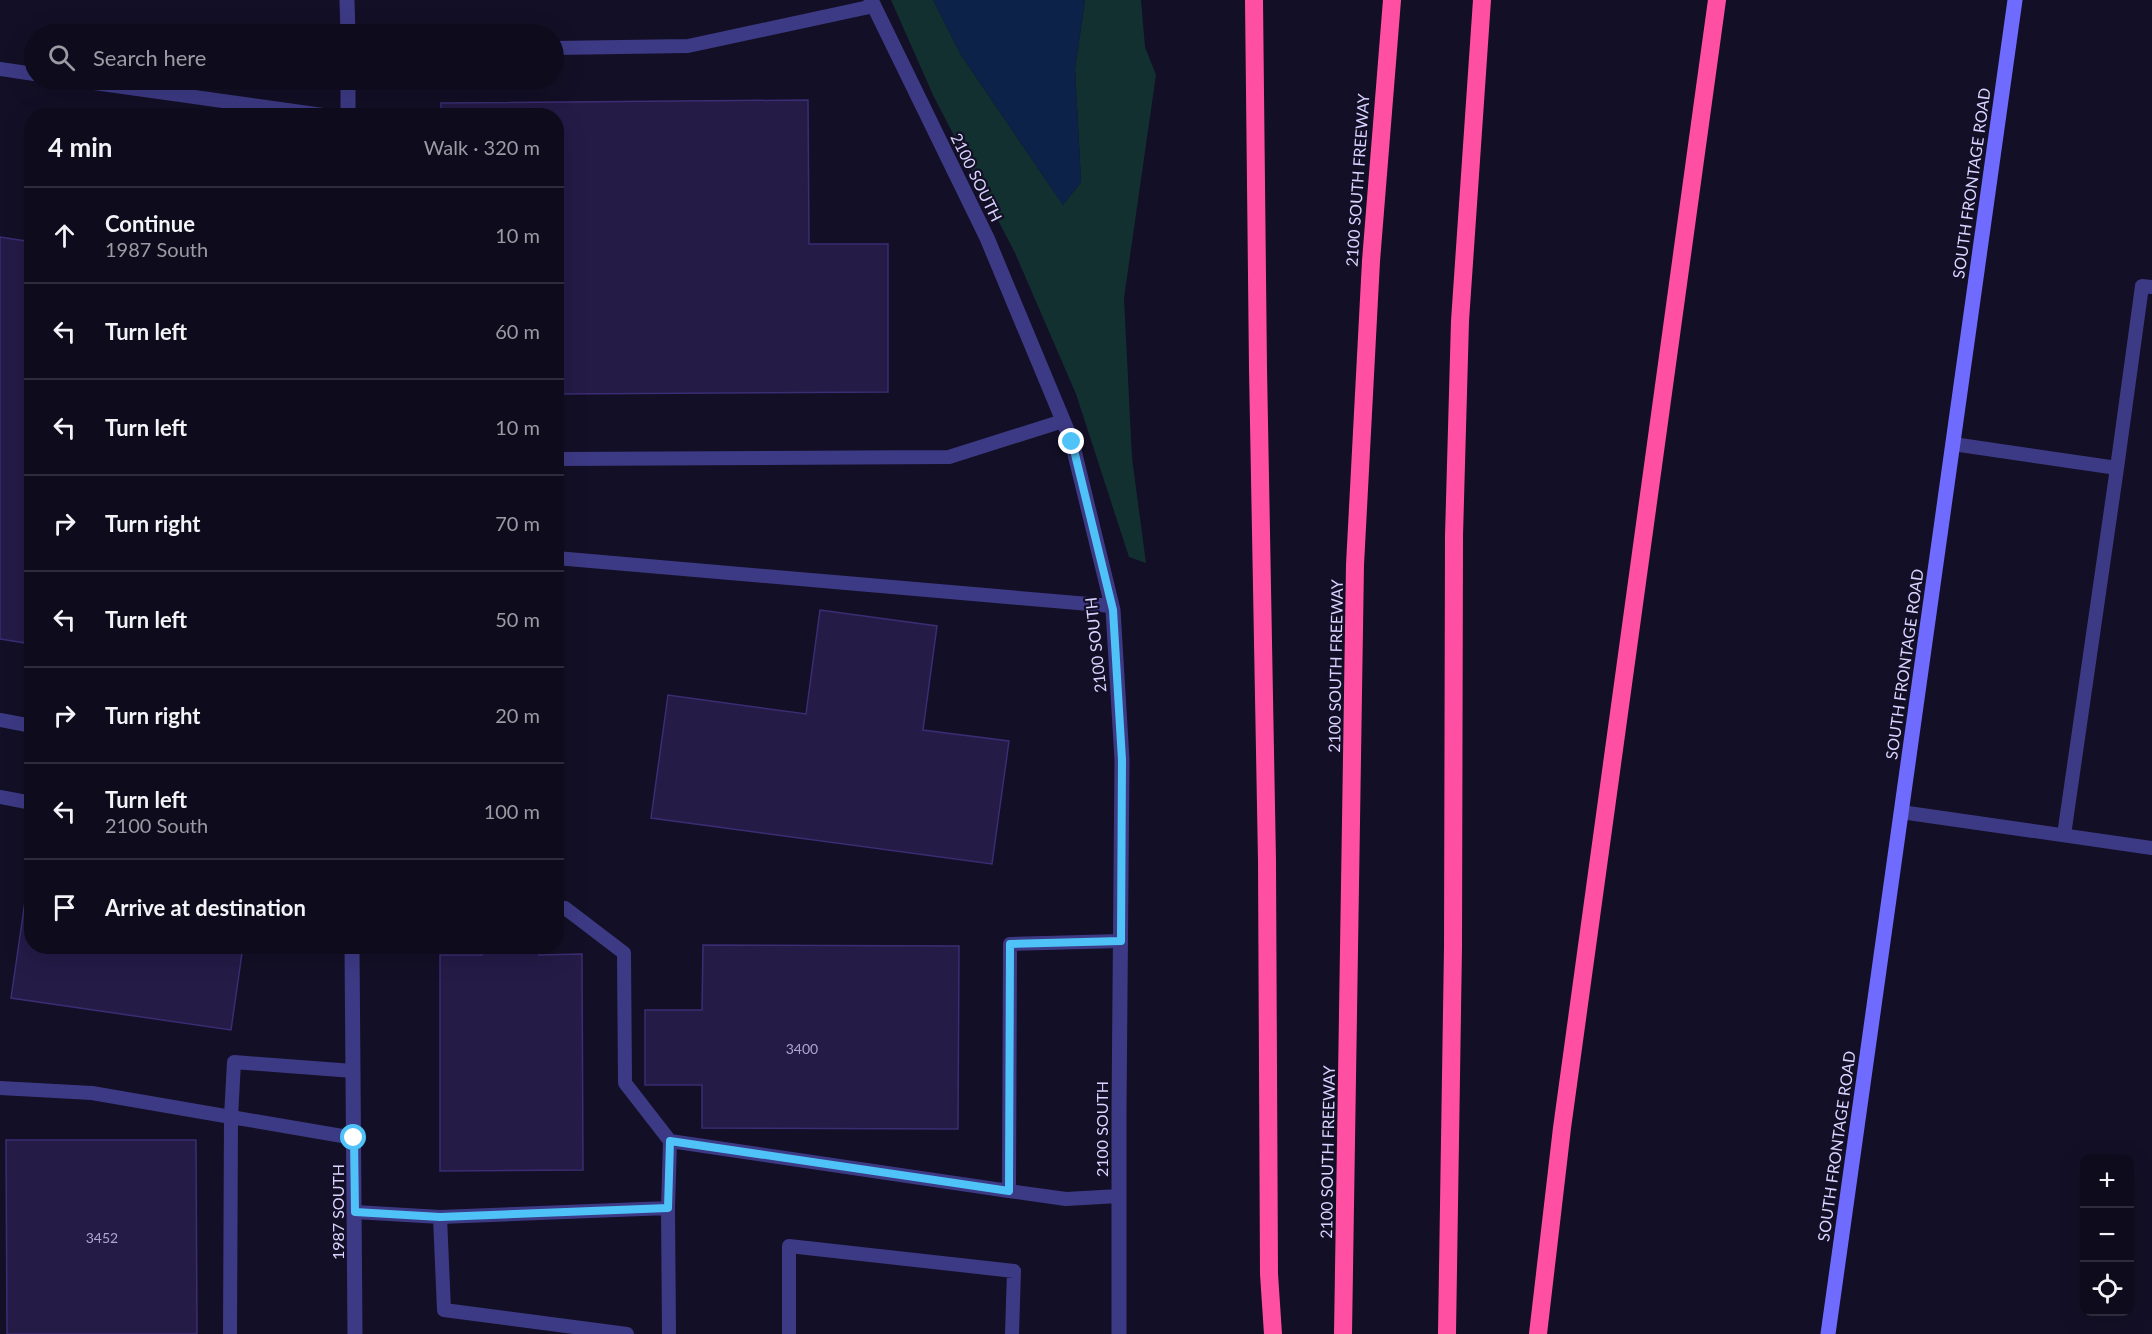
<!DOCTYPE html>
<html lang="en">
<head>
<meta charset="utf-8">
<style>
  body { margin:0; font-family:Lato,sans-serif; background:#171425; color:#f1f3f6 }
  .controls { position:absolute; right:18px; bottom:18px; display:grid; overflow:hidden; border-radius:12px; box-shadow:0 6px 24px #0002 }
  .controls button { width:54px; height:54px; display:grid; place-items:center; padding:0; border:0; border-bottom:2px solid #2e2b3b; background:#0e0b1c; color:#f1f3f6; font:30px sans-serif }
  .stop { position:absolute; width:18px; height:18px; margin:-14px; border:4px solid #4fc3f7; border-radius:50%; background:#fff }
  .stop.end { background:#4fc3f7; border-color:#fff; box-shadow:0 2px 6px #0008 }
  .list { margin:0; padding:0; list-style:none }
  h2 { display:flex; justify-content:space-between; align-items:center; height:78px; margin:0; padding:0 24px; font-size:26px }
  h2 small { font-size:20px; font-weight:400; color:#9b9ba3 }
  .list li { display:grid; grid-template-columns:39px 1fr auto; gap:18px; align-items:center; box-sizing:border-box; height:96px; padding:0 24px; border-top:2px solid #2e2b3b }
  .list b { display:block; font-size:22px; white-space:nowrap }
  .list p { margin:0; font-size:20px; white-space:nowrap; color:#9b9ba3 }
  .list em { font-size:20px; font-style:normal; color:#9b9ba3 }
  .icon { flex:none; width:33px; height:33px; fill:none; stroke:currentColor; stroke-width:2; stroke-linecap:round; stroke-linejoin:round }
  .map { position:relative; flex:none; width:2152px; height:1334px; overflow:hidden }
  .search { position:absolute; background:#0e0b1c; box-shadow:0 6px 24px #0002; left:24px; top:24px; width:540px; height:66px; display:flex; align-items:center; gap:15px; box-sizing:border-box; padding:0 21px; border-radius:33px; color:#9b9ba3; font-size:22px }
  .panel { position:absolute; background:#0e0b1c; box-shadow:0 6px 24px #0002; left:24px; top:108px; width:540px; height:846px; border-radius:24px }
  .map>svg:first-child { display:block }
  .green { fill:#12302f }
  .water { fill:#0c2248 }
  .building { fill:#241b47; stroke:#3b2d73; stroke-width:1.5 }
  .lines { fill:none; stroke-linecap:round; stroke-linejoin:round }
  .lane { stroke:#3d3a85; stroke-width:14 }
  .street { stroke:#3d3a85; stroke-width:15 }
  .secondary { stroke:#6f6bff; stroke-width:15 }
  .highway { stroke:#ff4fa3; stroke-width:18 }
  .route { stroke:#4fc3f7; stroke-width:8 }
  .labels { text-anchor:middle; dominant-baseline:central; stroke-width:4.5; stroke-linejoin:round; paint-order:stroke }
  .number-label { font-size:14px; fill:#aca6d1 }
  .street-label { font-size:16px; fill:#d9d4ff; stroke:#130f26 }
</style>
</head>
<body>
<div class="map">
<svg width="2152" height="1334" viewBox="0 0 2152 1334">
  <rect width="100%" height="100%" fill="#130f26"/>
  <path class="green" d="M891,0H933L961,55L1063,205L1081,182L1075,69L1085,0H1141L1145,47L1156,75L1124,298L1132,458L1146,563L1129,557L1076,394L1015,253L933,95Z"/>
  <path class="water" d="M933,0H1085L1075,69L1081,182L1063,205L961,55Z"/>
  <path class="building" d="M808,100L809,244H888V392L556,394V116H441V103Z
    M0,237L32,242V644L0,639Z
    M820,610L937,626L923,730L1009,741L992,864L651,818L668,695L806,714Z
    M32,853V946H243L231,1030L11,998Z
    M703,945L959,946L958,1129L702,1128V1085H645V1010H702Z
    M482,946H539V955L582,954L583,1170L440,1171V955H482Z
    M6,1140H196L197,1334H7Z"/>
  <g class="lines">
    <path class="lane" d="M554,48L688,46L874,6
      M0,69L34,74
      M73,80L330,116
      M1953,444L2117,468L2142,286L2152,287
      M556,459L949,457L1063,421
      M556,558L1112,606
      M0,720L32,726
      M0,797L32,803
      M1901,812L2152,848
      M2064,835L2117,468
      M556,908H565L624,953L625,1083L670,1141
      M353,1071L234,1062L231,1117L354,1138
      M0,1088L92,1093L231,1117L230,1334
      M1009,1191L1066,1199L1119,1196
      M355,1212L440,1217
      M627,1334L444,1310L440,1217L668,1208
      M669,1334L668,1208L670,1141L1009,1191L1010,944L1121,941
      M789,1334V1246L1014,1271L1012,1334"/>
    <path class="street" d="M347,0L348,34
      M871,0L987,238L1072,442L1113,610L1122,760L1119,1110V1334
      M348,80V116
      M352,946L355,1334"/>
    <path class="secondary" d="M1828,1334L2015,0"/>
    <path class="highway" d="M1254,0L1258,368L1267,861L1269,1274L1273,1334
      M1343,1334L1355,565L1371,261L1392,0
      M1447,1334L1453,947L1454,536L1460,321L1482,0
      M1538,1334L1562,1128L1717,0"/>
  </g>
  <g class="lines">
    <path class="route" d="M354,1138L355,1212L440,1217L668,1208L670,1141L1009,1191L1010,944L1121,941L1122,760L1113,610L1072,442"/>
  </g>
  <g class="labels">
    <g class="number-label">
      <text x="802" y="1048">3400</text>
      <text x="102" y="1237">3452</text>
    </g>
    <g class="street-label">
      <text transform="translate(977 177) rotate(64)">2100 SOUTH</text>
      <text transform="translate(1357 180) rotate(-86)">2100 SOUTH FREEWAY</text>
      <text transform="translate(1971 183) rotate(-82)">SOUTH FRONTAGE ROAD</text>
      <text transform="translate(1095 645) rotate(-96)">2100 SOUTH</text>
      <text transform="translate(1904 664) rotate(-82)">SOUTH FRONTAGE ROAD</text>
      <text transform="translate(1335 666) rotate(-89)">2100 SOUTH FREEWAY</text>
      <text transform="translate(1101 1129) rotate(-90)">2100 SOUTH</text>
      <text transform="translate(1836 1146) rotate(-82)">SOUTH FRONTAGE ROAD</text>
      <text transform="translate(1327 1152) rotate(-89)">2100 SOUTH FREEWAY</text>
      <text transform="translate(337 1212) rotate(-90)">1987 SOUTH</text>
    </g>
  </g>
</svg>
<div class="controls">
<button>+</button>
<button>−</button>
<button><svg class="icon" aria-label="locate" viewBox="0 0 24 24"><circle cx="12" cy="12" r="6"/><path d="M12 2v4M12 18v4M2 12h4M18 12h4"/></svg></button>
</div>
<div class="stop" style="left:354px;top:1138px"></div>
<div class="stop end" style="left:1072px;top:442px"></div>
<div class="search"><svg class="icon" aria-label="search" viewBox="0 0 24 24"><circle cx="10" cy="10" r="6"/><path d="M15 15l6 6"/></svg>Search here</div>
<section class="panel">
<h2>4 min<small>Walk · 320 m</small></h2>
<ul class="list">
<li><svg class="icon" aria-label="ahead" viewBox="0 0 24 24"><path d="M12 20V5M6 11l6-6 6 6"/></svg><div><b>Continue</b><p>1987 South</p></div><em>10 m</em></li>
<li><svg class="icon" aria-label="left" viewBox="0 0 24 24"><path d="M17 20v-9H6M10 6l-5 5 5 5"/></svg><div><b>Turn left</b></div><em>60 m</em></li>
<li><svg class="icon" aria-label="left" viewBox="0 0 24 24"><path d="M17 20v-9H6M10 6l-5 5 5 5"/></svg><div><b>Turn left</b></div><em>10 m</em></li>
<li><svg class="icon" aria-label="right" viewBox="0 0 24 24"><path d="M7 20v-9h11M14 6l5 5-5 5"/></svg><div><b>Turn right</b></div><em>70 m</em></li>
<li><svg class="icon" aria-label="left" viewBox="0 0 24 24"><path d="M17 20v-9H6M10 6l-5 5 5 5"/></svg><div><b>Turn left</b></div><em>50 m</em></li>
<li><svg class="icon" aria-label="right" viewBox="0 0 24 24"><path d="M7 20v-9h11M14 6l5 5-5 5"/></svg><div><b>Turn right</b></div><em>20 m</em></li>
<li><svg class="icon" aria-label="left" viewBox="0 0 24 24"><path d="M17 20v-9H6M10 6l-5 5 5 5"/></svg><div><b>Turn left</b><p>2100 South</p></div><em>100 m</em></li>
<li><svg class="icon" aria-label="arrive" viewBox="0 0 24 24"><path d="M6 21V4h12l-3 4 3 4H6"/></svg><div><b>Arrive at destination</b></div></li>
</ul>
</section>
</div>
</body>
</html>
